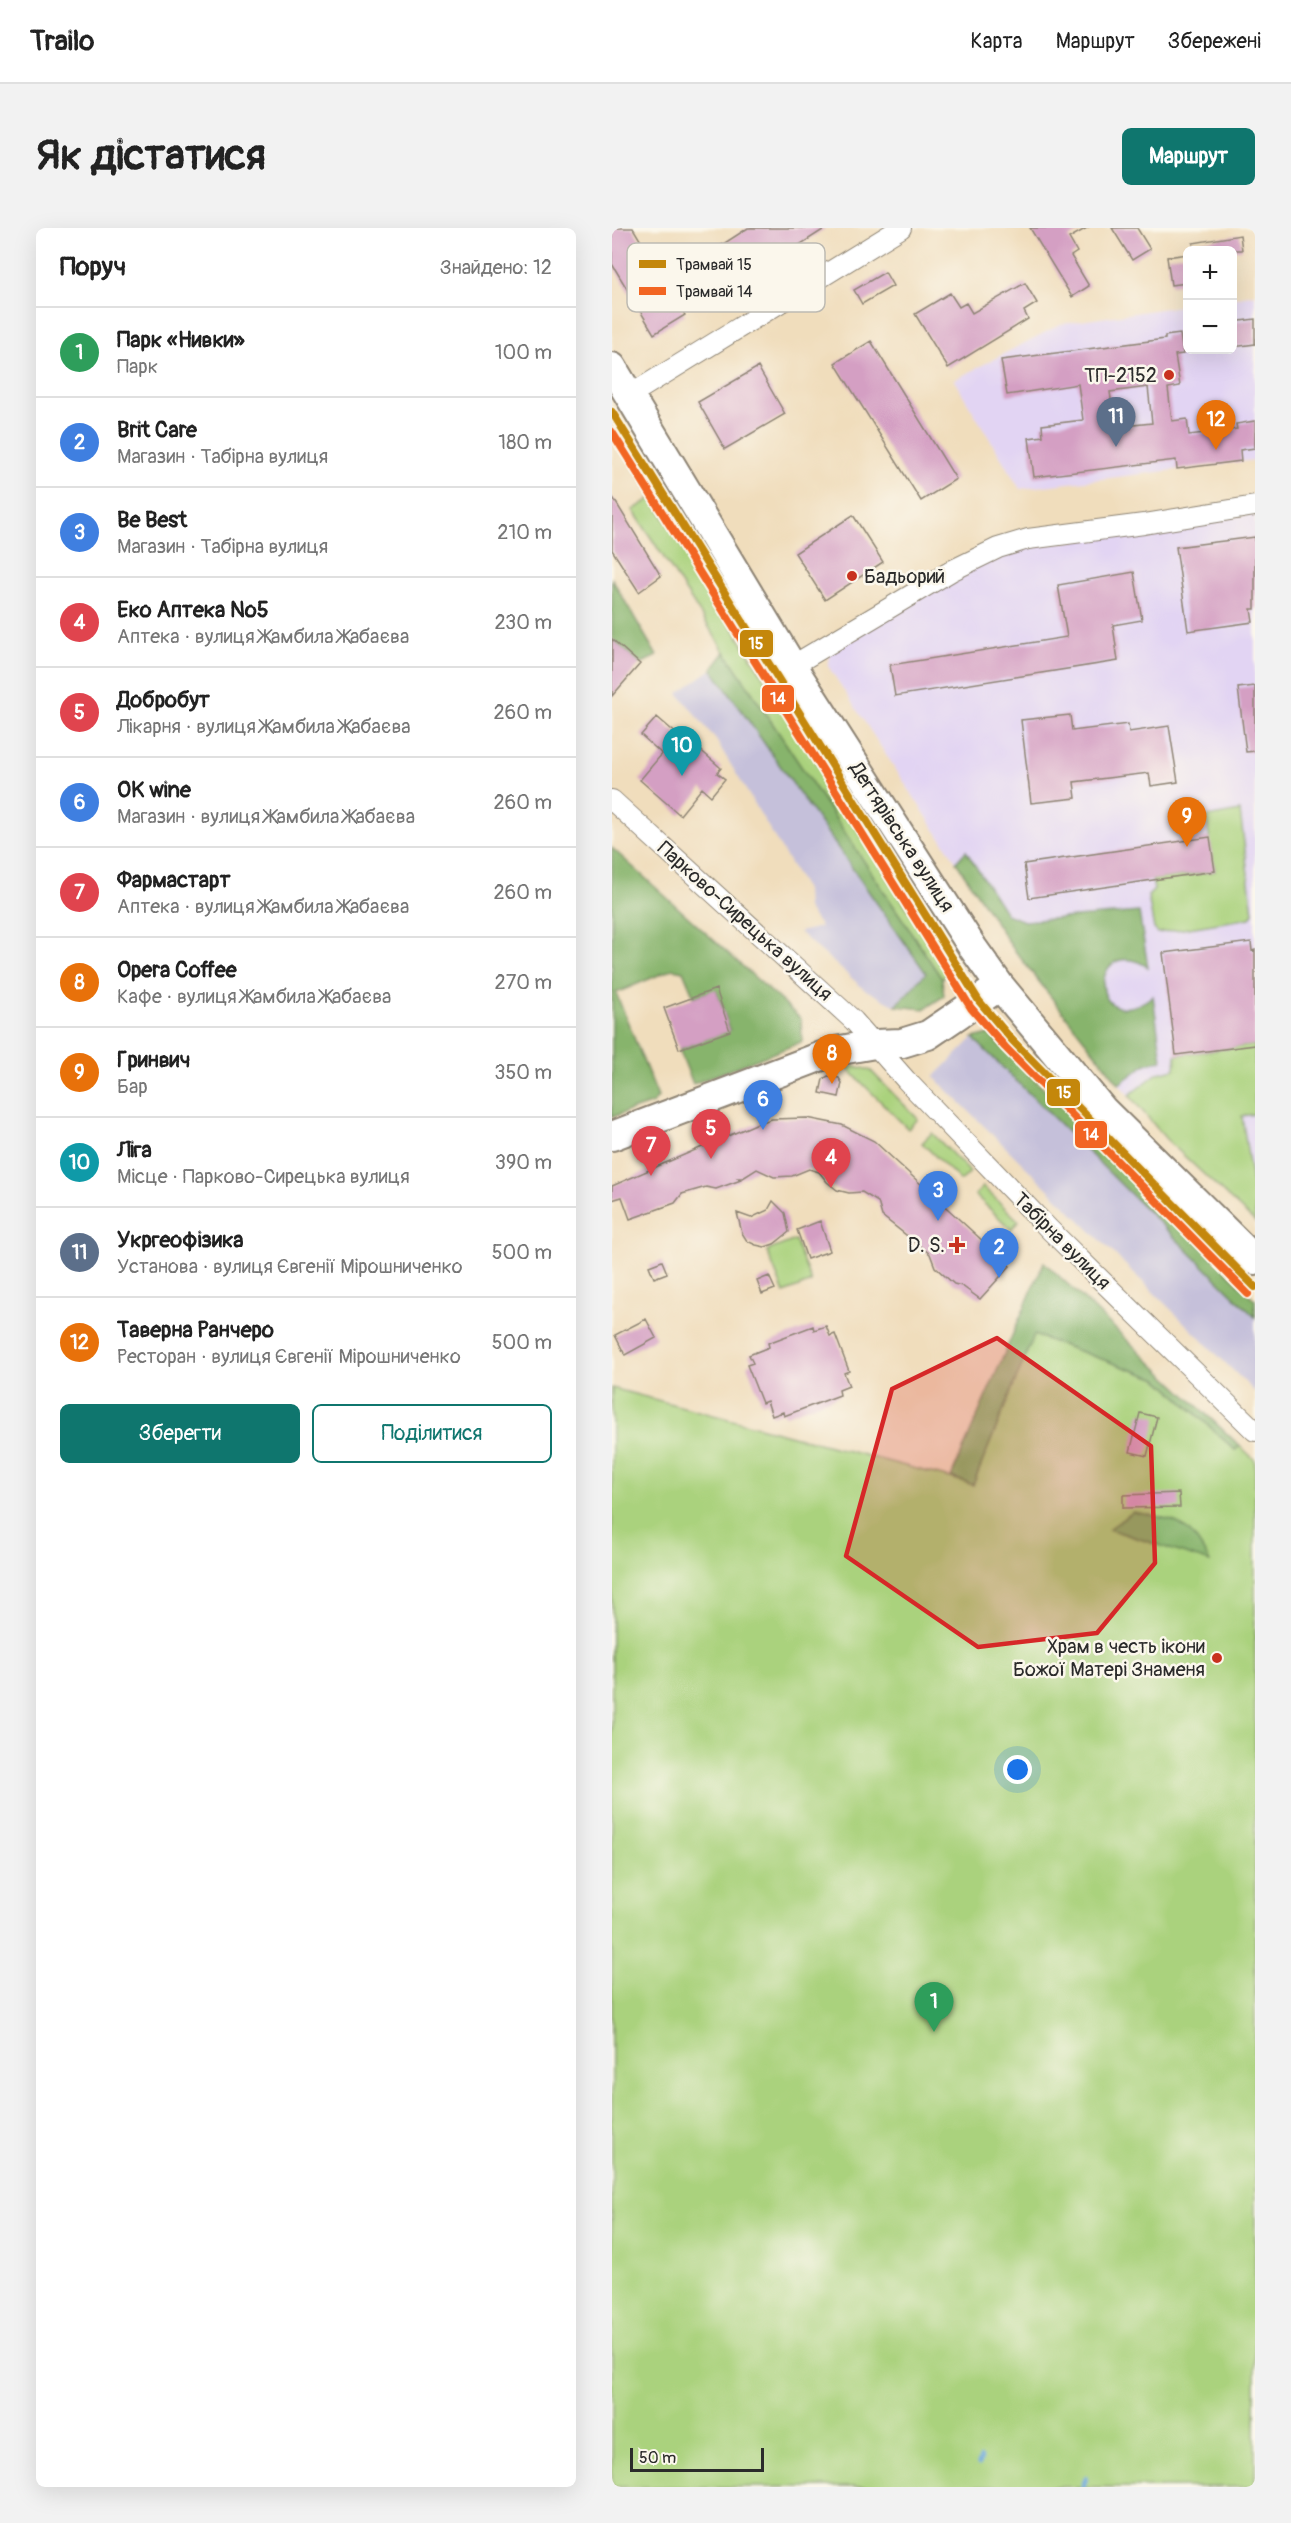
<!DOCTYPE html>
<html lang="uk">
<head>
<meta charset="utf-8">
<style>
  body { margin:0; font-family:Pangolin,sans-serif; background:#f2f2f2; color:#222 }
  .controls { position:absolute; right:18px; top:18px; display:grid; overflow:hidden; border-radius:9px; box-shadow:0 6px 24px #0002 }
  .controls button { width:54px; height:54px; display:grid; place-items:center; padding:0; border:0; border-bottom:2px solid #e0e0e0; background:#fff; color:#222; font:30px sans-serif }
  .scale { position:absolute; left:18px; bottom:15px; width:134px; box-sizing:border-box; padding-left:6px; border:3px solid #2b2b2b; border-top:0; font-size:16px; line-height:21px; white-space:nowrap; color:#2b2b2b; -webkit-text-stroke:4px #fbf7ec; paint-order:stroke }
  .you { position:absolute; left:406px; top:1542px; width:21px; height:21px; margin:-15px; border:4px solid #fff; border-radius:50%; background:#1a73e8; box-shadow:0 0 0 9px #1a73e833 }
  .badge { display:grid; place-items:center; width:39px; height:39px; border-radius:50%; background:#0f766e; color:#fff; font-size:20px; font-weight:700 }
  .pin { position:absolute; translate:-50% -50px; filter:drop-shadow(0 2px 3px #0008) }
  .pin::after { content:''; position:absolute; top:32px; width:21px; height:18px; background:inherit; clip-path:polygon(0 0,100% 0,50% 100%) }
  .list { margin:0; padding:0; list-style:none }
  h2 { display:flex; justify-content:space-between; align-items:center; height:78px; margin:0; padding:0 24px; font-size:26px }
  h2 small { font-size:20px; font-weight:400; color:#767676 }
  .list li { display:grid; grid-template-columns:39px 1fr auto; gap:18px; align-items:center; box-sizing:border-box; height:90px; padding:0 24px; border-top:2px solid #e0e0e0 }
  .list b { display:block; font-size:22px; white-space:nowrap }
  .list p { margin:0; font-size:20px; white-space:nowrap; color:#767676 }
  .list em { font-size:20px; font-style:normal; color:#767676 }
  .actions { display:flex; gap:12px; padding:18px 24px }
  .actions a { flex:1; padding:14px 0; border:2px solid #0f766e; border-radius:9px; text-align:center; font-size:21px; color:#0f766e }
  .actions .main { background:#0f766e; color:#fff }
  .map { position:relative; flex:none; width:643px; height:2259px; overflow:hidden; border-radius:9px }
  header { display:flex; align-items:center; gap:36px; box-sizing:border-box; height:84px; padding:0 30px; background:#fff; border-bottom:2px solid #e0e0e0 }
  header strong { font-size:28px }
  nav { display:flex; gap:33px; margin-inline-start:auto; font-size:21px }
  .intro { display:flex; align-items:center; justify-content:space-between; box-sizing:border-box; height:144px; padding:0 36px }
  h1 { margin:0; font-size:42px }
  .button { padding:15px 27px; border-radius:9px; background:#0f766e; color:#fff; font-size:21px; font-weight:700 }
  main { display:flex; gap:36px; padding:0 36px }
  aside { flex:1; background:#fff; border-radius:9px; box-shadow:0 6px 24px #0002 }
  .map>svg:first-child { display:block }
  .built { fill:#e2d4f3 }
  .industrial { fill:#c5c0da }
  .green { fill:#aad27d; stroke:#6a7e54; stroke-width:1.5 }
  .forest { fill:#87b46c; stroke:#59704c; stroke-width:1.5 }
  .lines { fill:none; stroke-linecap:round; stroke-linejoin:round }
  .stream { stroke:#68a6da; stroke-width:5 }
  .building { fill:#d49fc3; fill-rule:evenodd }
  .street-casing { stroke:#8e8474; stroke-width:22 }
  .secondary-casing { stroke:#8e8474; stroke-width:32 }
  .street { stroke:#fff; stroke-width:20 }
  .secondary { stroke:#fff; stroke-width:28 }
  .tram-1-casing { stroke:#fbf7ec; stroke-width:12 }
  .tram-2-casing { stroke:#fbf7ec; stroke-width:12 }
  .tram-1 { stroke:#c4870b; stroke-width:8 }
  .tram-2 { stroke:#f26522; stroke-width:8 }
  .marked { fill:#d62828; fill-opacity:0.2; stroke:#d62828; stroke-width:4.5; stroke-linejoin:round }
  .poi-dot { fill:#c8321e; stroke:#fbf7ec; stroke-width:2 }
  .labels { text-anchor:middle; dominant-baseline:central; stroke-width:5; stroke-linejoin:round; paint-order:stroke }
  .poi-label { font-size:20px; fill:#2b2b2b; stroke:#fbf7ec; text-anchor:end }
  .street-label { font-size:20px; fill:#2b2b2b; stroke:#fbf7ec }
  .key { fill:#fbf7ec; stroke:#bdbab2; stroke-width:1.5 }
  .key-label { font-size:16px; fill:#2b2b2b }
  .line-badge { stroke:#fbf7ec; stroke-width:2 }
  .badge-label { font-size:16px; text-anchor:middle; font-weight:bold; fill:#fff }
</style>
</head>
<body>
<header>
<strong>Trailo</strong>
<nav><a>Карта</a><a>Маршрут</a><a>Збережені</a></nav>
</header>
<div class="intro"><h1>Як дістатися</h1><a class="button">Маршрут</a></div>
<main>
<aside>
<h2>Поруч<small>Знайдено: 12</small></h2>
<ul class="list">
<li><span class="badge" style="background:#2e9e5b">1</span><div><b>Парк «Нивки»</b><p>Парк</p></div><em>100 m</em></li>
<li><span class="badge" style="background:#3f7fe0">2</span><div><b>Brit Care</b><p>Магазин · Табірна вулиця</p></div><em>180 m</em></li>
<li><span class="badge" style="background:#3f7fe0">3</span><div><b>Be Best</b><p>Магазин · Табірна вулиця</p></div><em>210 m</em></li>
<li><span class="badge" style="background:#e0444e">4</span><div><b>Еко Аптека №5</b><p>Аптека · вулиця Жамбила Жабаєва</p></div><em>230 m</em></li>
<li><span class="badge" style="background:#e0444e">5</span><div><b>Добробут</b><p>Лікарня · вулиця Жамбила Жабаєва</p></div><em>260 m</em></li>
<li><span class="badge" style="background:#3f7fe0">6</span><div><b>OK wine</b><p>Магазин · вулиця Жамбила Жабаєва</p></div><em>260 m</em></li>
<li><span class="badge" style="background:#e0444e">7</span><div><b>Фармастарт</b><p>Аптека · вулиця Жамбила Жабаєва</p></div><em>260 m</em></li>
<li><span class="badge" style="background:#e8710a">8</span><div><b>Opera Coffee</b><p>Кафе · вулиця Жамбила Жабаєва</p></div><em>270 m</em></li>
<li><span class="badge" style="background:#e8710a">9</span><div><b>Гринвич</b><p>Бар</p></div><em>350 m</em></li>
<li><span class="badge" style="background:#0f9aa8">10</span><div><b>Ліга</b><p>Місце · Парково-Сирецька вулиця</p></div><em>390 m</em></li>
<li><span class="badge" style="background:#5c6f8a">11</span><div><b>Укргеофізика</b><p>Установа · вулиця Євгенії Мірошниченко</p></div><em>500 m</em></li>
<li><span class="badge" style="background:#e8710a">12</span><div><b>Таверна Ранчеро</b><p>Ресторан · вулиця Євгенії Мірошниченко</p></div><em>500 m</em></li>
</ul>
<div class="actions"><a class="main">Зберегти</a><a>Поділитися</a></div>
</aside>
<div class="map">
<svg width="643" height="2259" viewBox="0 0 643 2259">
  <rect width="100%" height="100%" fill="#fbf7ec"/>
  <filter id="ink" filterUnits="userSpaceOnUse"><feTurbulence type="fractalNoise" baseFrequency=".0167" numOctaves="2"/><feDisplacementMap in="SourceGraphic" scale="12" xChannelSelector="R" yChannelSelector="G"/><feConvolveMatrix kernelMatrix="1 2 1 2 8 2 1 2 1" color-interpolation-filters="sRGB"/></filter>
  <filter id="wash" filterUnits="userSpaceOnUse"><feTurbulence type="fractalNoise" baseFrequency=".008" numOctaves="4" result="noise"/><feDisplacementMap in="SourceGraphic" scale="24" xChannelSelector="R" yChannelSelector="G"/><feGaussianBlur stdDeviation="1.35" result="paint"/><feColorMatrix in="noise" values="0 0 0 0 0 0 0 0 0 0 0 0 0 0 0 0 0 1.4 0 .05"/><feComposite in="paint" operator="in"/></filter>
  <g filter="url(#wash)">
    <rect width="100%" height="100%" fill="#f0ddbc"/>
    <path class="built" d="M643,66V232L408,261L342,152L449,96L575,77L576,122H620L621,70Z
      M643,286V994L554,911L507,856L400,719L216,438L217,424L357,340L417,319Z"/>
    <path class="industrial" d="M100,441L314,745L284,778L252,761L187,704L209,699L195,680L194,662L104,512L66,465Z
      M361,810L643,1089V1164L322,849Z"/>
    <path class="green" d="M40,270L336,745L330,751L113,424L21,282Z
      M628,583L641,685L638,690L546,705L542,701L536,668L542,662L540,652L603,643L594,589Z
      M643,817V886L630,888L643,975V994L554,911L517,867L546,845L563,841L564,827Z
      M243,838L258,842L306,891L296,901L235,840Z
      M320,905L358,944L349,953L310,915Z
      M371,959L407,993L399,1001L363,967Z
      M183,1012L199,1054L172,1065L155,1023Z
      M422,1107L546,1151L623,1222L628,1218L643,1232V2259H0V1160L361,1256Z"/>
    <path class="forest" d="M0,351L45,428L28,436L0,411Z
      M113,424L330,751L332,768L312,781L284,778L314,745L100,441Z
      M0,620L189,791L190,814L81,856L67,821L118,802L104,762L82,769L71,743L61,741L4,765L46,869L41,875L0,889Z
      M354,623L394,686L412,693L527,684L536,739C476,703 475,815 541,768L550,832L534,836L507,856L400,719L344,634Z
      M377,806L643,1072V1089L361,810Z
      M432,1034L628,1218L623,1222L546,1151L422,1107L361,1257L339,1249Z
      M521,1284C566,1292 575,1292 598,1334L497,1301Z"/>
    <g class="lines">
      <path class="stream" d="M367,2236L369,2230
        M471,2258L474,2250"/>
    </g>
    <g id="blocks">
      <path class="building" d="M0,0H21L73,87L42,106L0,36Z
        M136,0H214L114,64L91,29Z
        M418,0H475L457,10L465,24L459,28L477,58L460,69Z
        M500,0H525L538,21L520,32Z
        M628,7L630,22H582L581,15Z
        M576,26V55L559,57L555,29Z
        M273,44L281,58L250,76L242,62Z
        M413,55L425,75L412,83L416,91L336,140L303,86L338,65L347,79L354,75L360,85Z
        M643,91V116L621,119V94Z
        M568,106L571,126L563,127L568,158L556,160L560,193L575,191L577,207L625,201L624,196L643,193V220L628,222L629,233L565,241L564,232L422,249L417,210L431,208L430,197L471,192L466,156L395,167L389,132L553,111V108ZM536,159L540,195L503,199L498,164Z
        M259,113L344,251L309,273L223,135Z
        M146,139L173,186L113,221L86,174Z
        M0,268L49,348L27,364L0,322Z
        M241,287L271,334L213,372L183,325Z
        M643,309V381H639L641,394L576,403L564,319Z
        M522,344L530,392L501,397L506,433L283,468L278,437L455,409L446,357Z
        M0,411L28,436L0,468Z
        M643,458V523L634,524L626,460Z
        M458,487L460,503L516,496L517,504L557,498L566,554L539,558L537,545L462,554L464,570L419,575L409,492Z
        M45,489L67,508L69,505L109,540L105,545L113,551L99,568L90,560L68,587L28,552L50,526L29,507Z
        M598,609L603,643L417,670L412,636Z
        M639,714L640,723L643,722V817L564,827L551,725Z
        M104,761L118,803L67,821L52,780Z
        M216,848L227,850L230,855L227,869L208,865L211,851Z
        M195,890L230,897L262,913L398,1038L368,1071L350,1058L342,1056L323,1039L318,1026L270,988L266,974L250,964L237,965L225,962L215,954L207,944L197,941L180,948L162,949L145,941L131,950H126L129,952L104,961L94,959L70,966L63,975L18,991L10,969L0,972V958L146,895L160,891Z
        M161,973L173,985L177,1004L162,1016L153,1019L144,1017L135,1013L130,1005L125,985L139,990L156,982Z
        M208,993L218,1023L195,1031L185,1002Z
        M50,1033L55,1045L42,1050L37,1038Z
        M157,1048L163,1061L150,1066L145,1053Z
        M34,1091L44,1110L13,1127L3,1107Z
        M201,1098L202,1102L214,1098L218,1108L223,1106L237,1143L232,1145L237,1158L227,1162L228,1167L172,1188L171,1184L160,1188L155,1173L150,1175L135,1137L141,1135L137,1127L157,1119L156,1115Z
        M528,1185L545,1189L535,1228L518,1224Z
        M567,1265L568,1279L511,1280V1267Z"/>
    </g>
  </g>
  <g filter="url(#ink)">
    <use href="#blocks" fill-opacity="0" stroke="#8e8474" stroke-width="1.5"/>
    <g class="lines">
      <g class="street-casing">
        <path id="street" d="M18,167L289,0
          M180,438L341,342L386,320L416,311L532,296L643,278
          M0,572L242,793L294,852L437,1001L643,1203"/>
      </g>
      <g class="secondary-casing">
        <path id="secondary" d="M0,139L180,438L361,720L388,758L491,882L643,1032
          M0,908L223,823L263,816L290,815L316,807L388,758"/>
      </g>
      <use href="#street" class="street"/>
      <use href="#secondary" class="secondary"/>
      <g class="tram-1-casing">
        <path id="tram-1" d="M0,184L367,773L400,812L643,1059"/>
      </g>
      <g class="tram-2-casing">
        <path id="tram-2" d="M0,204L359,780L393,819L636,1066"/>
      </g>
      <use href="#tram-1" class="tram-1"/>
      <use href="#tram-2" class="tram-2"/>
    </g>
  </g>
  <path class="marked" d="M385,1110L539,1218L543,1335L485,1405L366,1419L234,1328L280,1161Z"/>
  <g class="poi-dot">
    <circle cx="557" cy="147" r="6"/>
    <circle cx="240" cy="348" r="6"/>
    <path d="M342 1008h6v6h6v6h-6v6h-6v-6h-6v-6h6z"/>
    <circle cx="605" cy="1430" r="6"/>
  </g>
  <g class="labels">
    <g class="poi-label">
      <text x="545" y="147">ТП-2152</text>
      <text x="252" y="348" text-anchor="start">Бадьорий</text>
      <text x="333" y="1017">D. S.</text>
      <text x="593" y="1418">Храм в честь ікони<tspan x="593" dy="23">Божої Матері Знаменя</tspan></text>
    </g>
    <g class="street-label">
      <text transform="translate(290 609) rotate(57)">Дегтярівська вулиця</text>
      <text transform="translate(133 693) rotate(42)">Парково-Сирецька вулиця</text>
      <text transform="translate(450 1013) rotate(45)">Табірна вулиця</text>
    </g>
  </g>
  <rect x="15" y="15" width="198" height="69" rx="9" class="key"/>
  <rect x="27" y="32" width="27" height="8" fill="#c4870b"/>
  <rect x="27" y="59" width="27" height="8" fill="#f26522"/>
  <g class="key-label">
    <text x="64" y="42">Трамвай 15</text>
    <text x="64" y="69">Трамвай 14</text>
  </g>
  <g class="line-badge">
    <rect x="127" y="401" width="35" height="29" rx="6" fill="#c4870b"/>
    <rect x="149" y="456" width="34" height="29" rx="6" fill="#f26522"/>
    <rect x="434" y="850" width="35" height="29" rx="6" fill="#c4870b"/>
    <rect x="462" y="892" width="34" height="29" rx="6" fill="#f26522"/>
  </g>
  <g class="badge-label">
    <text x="144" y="421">15</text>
    <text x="166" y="476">14</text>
    <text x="452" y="870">15</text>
    <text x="479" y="912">14</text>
  </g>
</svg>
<div class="controls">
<button>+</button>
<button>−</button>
</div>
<div class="scale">50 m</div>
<div class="you"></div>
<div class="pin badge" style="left:322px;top:1804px;background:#2e9e5b">1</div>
<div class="pin badge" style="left:387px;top:1050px;background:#3f7fe0">2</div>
<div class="pin badge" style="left:326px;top:993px;background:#3f7fe0">3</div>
<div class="pin badge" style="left:219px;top:960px;background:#e0444e">4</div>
<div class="pin badge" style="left:99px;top:931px;background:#e0444e">5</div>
<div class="pin badge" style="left:151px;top:902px;background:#3f7fe0">6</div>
<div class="pin badge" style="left:39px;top:948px;background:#e0444e">7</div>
<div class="pin badge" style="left:220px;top:856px;background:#e8710a">8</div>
<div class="pin badge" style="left:575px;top:619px;background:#e8710a">9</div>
<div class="pin badge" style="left:70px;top:548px;background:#0f9aa8">10</div>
<div class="pin badge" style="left:504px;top:219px;background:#5c6f8a">11</div>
<div class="pin badge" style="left:604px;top:222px;background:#e8710a">12</div>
</div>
</main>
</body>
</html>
